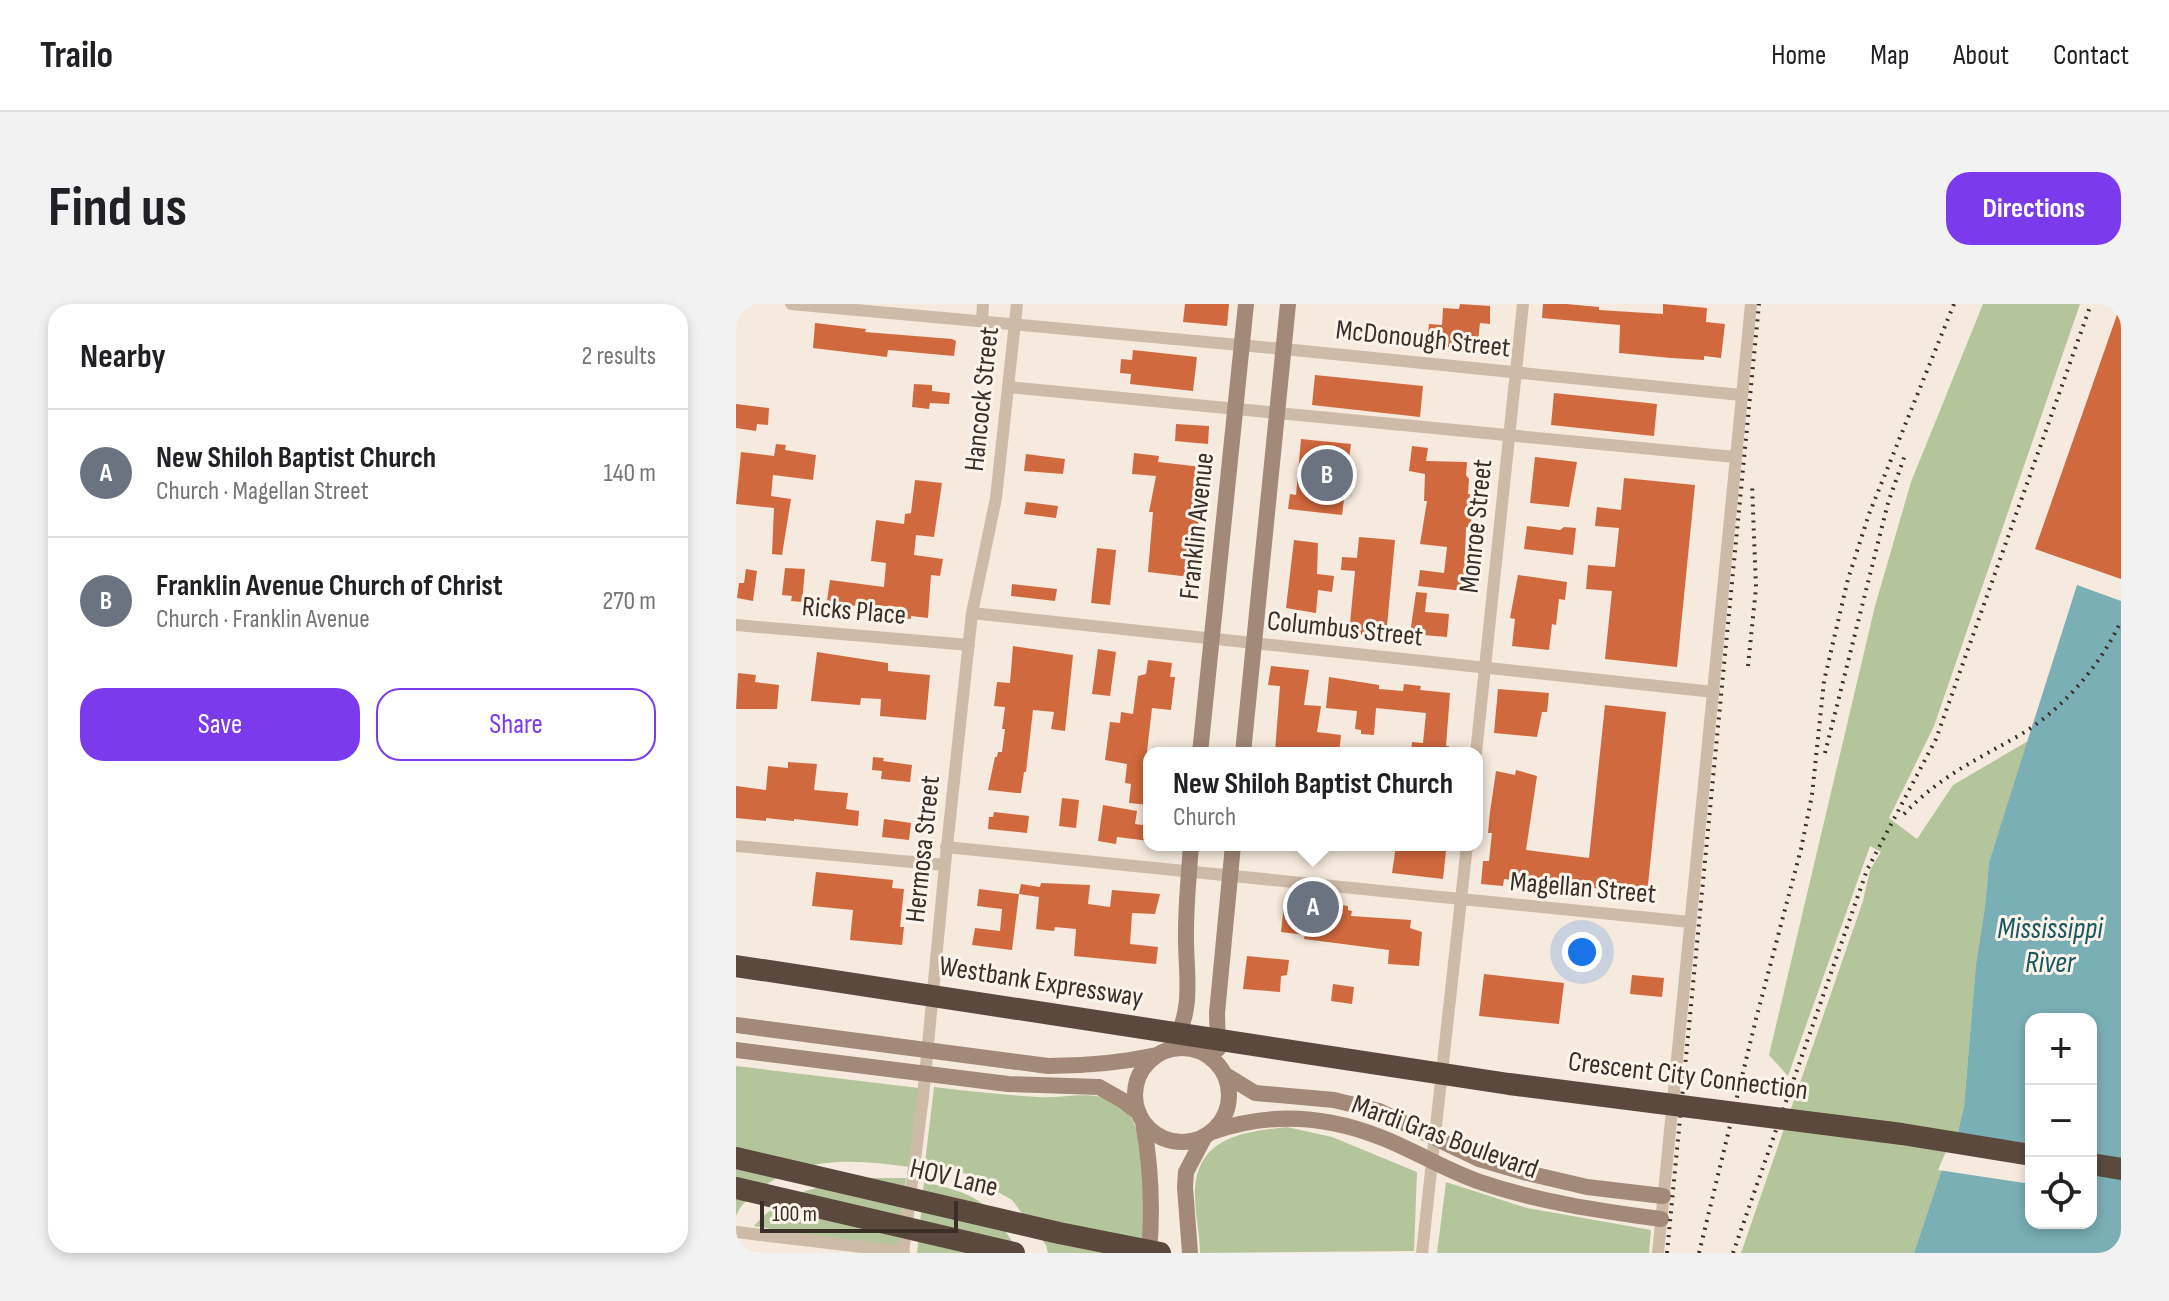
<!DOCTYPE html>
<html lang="en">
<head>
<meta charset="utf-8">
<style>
  body { margin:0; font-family:"Sofia Sans Condensed",sans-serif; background:#f2f2f2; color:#202124 }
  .controls { position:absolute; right:24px; bottom:24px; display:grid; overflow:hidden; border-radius:16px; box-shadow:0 4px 12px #0003 }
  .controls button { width:72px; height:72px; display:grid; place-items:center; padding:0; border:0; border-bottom:2px solid #e0e0e0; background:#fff; color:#202124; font:40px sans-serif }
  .scale { position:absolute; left:24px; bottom:20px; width:198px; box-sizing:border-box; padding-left:8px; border:4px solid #3a2f28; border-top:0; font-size:22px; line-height:28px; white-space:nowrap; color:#3a2f28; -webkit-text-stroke:6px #fbf4ea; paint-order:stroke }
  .you { position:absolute; left:846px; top:648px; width:28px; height:28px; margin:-20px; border:6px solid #fff; border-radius:50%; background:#1a73e8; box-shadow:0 0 0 12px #1a73e833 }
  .badge { display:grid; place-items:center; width:52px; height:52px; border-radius:50%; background:#7c3aed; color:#fff; font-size:26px; font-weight:700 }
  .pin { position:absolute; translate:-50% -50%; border:4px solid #fff; box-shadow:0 2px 8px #0006 }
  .popup { position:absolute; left:407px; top:443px; width:340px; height:104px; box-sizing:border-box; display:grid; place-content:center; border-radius:16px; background:#fff; filter:drop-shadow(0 2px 6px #0005); font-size:26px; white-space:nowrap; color:#757577 }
  .popup b { font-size:30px; color:#202124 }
  .popup::after { content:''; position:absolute; left:50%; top:100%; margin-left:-16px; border:16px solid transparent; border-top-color:#fff }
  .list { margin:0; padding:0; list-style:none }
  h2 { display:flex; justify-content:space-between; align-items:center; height:104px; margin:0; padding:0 32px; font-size:34px }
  h2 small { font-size:26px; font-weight:400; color:#757577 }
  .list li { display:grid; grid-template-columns:52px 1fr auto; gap:24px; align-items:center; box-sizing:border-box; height:128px; padding:0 32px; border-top:2px solid #e0e0e0 }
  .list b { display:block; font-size:30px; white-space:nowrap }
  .list p { margin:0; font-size:26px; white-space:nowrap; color:#757577 }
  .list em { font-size:26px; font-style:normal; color:#757577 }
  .actions { display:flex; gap:16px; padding:24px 32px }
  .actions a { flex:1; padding:18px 0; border:2px solid #7c3aed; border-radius:24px; text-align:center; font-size:28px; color:#7c3aed }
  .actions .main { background:#7c3aed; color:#fff }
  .icon { flex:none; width:44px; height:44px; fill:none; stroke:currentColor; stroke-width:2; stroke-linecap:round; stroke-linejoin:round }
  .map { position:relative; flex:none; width:1385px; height:949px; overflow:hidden; border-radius:24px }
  header { display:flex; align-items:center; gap:48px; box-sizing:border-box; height:112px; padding:0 40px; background:#fff; border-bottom:2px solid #e0e0e0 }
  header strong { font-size:38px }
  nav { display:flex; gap:44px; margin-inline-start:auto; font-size:28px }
  .intro { display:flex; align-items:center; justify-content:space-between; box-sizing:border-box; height:192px; padding:0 48px }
  h1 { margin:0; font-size:56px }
  .button { padding:20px 36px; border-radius:24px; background:#7c3aed; color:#fff; font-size:28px; font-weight:700 }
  main { display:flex; gap:48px; padding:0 48px }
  aside { flex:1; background:#fff; border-radius:24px; box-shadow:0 4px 12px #0003 }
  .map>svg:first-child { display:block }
  .green { fill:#b5c59b }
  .water { fill:#79afb5; fill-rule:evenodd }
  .pier { fill:#f5eadd }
  .building { fill:#d1693e }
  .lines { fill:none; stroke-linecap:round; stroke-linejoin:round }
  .street { stroke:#cebba7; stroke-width:12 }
  .secondary { stroke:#a28978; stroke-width:16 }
  .highway { stroke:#5c493e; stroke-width:22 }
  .rail { stroke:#3a2f28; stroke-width:4; stroke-dasharray:2 6; stroke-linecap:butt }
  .highway-bridge { stroke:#5c493e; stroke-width:22 }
  .labels { text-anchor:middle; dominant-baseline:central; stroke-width:6; stroke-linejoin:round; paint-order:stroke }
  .street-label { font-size:28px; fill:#3a2f28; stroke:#fbf4ea }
  .water-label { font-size:30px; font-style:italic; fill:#195860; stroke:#fbf4ea }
</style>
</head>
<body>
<header>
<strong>Trailo</strong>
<nav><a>Home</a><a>Map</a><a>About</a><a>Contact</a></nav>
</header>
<div class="intro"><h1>Find us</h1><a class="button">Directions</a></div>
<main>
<aside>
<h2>Nearby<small>2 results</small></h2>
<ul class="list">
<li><span class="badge" style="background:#6b7280">A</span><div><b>New Shiloh Baptist Church</b><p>Church · Magellan Street</p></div><em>140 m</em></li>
<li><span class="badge" style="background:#6b7280">B</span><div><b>Franklin Avenue Church of Christ</b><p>Church · Franklin Avenue</p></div><em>270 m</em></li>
</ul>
<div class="actions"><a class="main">Save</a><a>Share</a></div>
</aside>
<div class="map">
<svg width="1385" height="949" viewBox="0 0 1385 949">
  <rect width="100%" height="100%" fill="#f5eadd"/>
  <path class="green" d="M1247,0H1344L1198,422L1153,514L1181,535L1217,481L1292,437L1253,558L1249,602L1240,660L1228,802L1222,828L1206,865L1178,949H1005L1127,597L1134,566L1145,548L1134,542L1052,772L1033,751L1139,302L1175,178Z
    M0,762L183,784L174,863C119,856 65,850 20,889C11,896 4,901 0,912Z
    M198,783C232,787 267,791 302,793C328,795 354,785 380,798C417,817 409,914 405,949H312L310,941L276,896L228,869L189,859Z
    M551,823L596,833L681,868L678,947L464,949C464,930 459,911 459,893C458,834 504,828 551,823Z
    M122,874H170L162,947L18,922C49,887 79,884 122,874Z
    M188,878C249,892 250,898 284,949H181Z
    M710,878L791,904L915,926L913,949H701Z"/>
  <path class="water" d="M1341,281L1385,297V949H1178L1206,865L1222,828L1228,802L1240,660L1249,602L1253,558ZM1295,715H1355V919H1295Z"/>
  <path class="pier" d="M1218,829L1295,840V880L1202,866Z"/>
  <path class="building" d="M449,0H493L491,22L447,18Z
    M724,0L754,2V20L744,19L741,46L691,41L693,20L706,21L707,4L723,5Z
    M807,0H830L863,3V6L927,10V0L971,4L970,18L989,20L985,54L968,52V56L935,54L883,49L884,21L806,14Z
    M1383,5H1385V275L1299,245Z
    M79,19L130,25L129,28L216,35L220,37L218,52L152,46L151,53L77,44Z
    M397,46L461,53L457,87L394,80L395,70L384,69L385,55L396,56Z
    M579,71L687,82L684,113L576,101Z
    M178,80L196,81V87L214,89L213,100L194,99L193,105L176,103Z
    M818,89L921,100L918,132L815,121Z
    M0,100L33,104L32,121L21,120L20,127L0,124Z
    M440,120L473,122L472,140L439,137Z
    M565,135L615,140L606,211L552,205L554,190L560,191Z
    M40,140L50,141L49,146L80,151L77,176L37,171L35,192L55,195L46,251L36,250L38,204L0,200L5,148L38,152Z
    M676,142L692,144L690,157L731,158L730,171L733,175L732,190H734L732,206H737L734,224L730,223L728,287L682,282L684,266L708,269L711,243L684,240L691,197H688L689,170L673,167Z
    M398,149L423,152L422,158L466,163L461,237H457L454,273L412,268L417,208H413L420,172L396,170Z
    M290,150L329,155L327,170L288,167Z
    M799,153L841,158L833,203L794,199Z
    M888,174L959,181L941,363L869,355L876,287L850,285L852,261L879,263L883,224L859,222L861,203L885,206Z
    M179,176L206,179L198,233L180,231L178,251L207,255L204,272L195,271L192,314L175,312V315L163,314L165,303L133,301L132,304L91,297L94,276L148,283L150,259L135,257L140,216L168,220L169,210L175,209Z
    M290,198L322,202L320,214L288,210Z
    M791,222L824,226L828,223L840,224L837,251L788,245Z
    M623,233L659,236L650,333L613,330L619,267L605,266L606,253L621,254Z
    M558,236L582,239L581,270L598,272L596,288L582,286L580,309L550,304Z
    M361,244L380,246L374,301L355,299Z
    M49,264L69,265L66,298L55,297L56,292L46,291Z
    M10,265L21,267L17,297L1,294L3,279H8Z
    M782,271L831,278L829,296L823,295L820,321L816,320L813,346L776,342L779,315L774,314Z
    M276,280L321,285L319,297L275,292Z
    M680,288L691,289L689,308L713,310L711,333L674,330Z
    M277,342L337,351L329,427L315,425L318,408L297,406L290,468H288L285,489H281L252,486L259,453H261L262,448H266L269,425H266L269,403L258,402L261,378L274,379Z
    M362,345L380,348L374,392L356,390Z
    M81,348L152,359V367L194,371L190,416L144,412L145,395L125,394L124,401L75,397Z
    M412,356L436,359L434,373H439L435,406L416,404L409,465H413V501L393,499L395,480L389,479L391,460L369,456L374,418L384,419L385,408L397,410L402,372L410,370Z
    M535,362L573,366L568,401L585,402L581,428L605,431L603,449L539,448L544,382L532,381Z
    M2,369L20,371L19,378L43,381L41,405H0Z
    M593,373L643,381V385L667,387L668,380L685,382L684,386L714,389L710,442H713L712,449H675L676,438L687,439L690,409L640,404L638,431L625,430V426L619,425L621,407L590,404Z
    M762,385L813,389L811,408H806L801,433L758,429Z
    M869,401L930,408L911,590L832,581V587L816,585V582L768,575L767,582L745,580L747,557H753L756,529H752L754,508L760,467L779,471L780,466L801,472L790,546L853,554Z
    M137,453L148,454L147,457L176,461L174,478L145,475L146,467L136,466Z
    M52,458L81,460L78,486L112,489L110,505L123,507L122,522L58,515V517L30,514V517L0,514V482L30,486L32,462L52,464Z
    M326,494L343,496L340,524L323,522Z
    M367,501L401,507L399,520L413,522V537L381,533L380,540L362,537Z
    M258,508L293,512L291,529L252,525L253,513H257Z
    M148,515L175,519L173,536L146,533Z
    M660,542L710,547L707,575L656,569Z
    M80,568L157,576L156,584L168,585L164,623H168L166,641L114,636L117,606L76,602Z
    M305,579L354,581L352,600L374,603L376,586L424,590L419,610L396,609L394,640L422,643L420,660L338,652L340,625L319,623L318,627L300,625L303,593L283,590L285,580L304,583Z
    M243,585L283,590L276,646L236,641L239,624L264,627L266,605L241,602Z
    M590,599L612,602V606L616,607L615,612L675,616L674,624L686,628L683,662L652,660L653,646L568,635L569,631L545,628L548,600L589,603Z
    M511,652L553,656L551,671L545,672L544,688L507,685Z
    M748,670L828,679L823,720L743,712Z
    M896,671L928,674L926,693L894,690Z
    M597,680L618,683L616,700L595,697Z"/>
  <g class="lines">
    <path class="street" d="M55,0L548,45L1005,91
      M246,18L247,0
      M273,83L999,153
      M236,309L978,388
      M0,321L233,341
      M740,449L787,0
      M0,542L209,561
      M210,543L954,618
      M0,928L168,948
      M167,949L187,793L209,561L236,309L260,194L281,0
      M686,949L731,541
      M922,949L1015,0"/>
    <path class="secondary" d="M464,449L510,0
      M507,449L552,0
      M0,721L312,762C349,762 384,759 421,751
      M438,737C459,705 449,664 450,628C450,599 453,570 455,541
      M399 791a47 47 0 1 1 94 0a47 47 0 1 1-94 0Z
      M482,745L481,709L497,541
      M0,746L272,780L363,783L386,796L403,809
      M488,770L519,789L598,796L643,807L743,855L791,869L851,883L927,892
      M407,818C415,862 417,904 413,949
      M476,828C532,808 588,811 644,833C678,846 709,866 744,878C803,898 864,907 925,915
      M454,949L449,883L450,868L469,832"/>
    <path class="highway" d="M1355,860L1385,865"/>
    <path class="rail" d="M1012,362L1020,284L1016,180
      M1089,449L1152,199L1170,148
      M1168,510C1203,473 1240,456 1284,431C1327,405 1364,362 1385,317
      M931,949L1023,0
      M963,949L1020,715L1065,545L1076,491L1088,377L1112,275L1133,210L1218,0
      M997,949L1131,566L1200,435L1355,0"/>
    <path class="highway-bridge" d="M0,662L773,780L1166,830L1295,851
      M0,854L323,929L424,949
      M0,884L278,949"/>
  </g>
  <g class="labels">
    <g class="street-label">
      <text transform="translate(687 35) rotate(6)">McDonough Street</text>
      <text transform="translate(246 95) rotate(-84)">Hancock Street</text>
      <text transform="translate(461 222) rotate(-84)">Franklin Avenue</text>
      <text transform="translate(740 222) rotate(-84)">Monroe Street</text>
      <text transform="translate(118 307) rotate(5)">Ricks Place</text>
      <text transform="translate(609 325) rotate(6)">Columbus Street</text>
      <text transform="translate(187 545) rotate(-84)">Hermosa Street</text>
      <text transform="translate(847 584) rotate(5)">Magellan Street</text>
      <text transform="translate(305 678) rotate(9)">Westbank Expressway</text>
      <text transform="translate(952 772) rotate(7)">Crescent City Connection</text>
      <text transform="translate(709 833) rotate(20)">Mardi Gras Boulevard</text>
      <text transform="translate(218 874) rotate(13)">HOV Lane</text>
    </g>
    <g class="water-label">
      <text x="1314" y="625">Mississippi<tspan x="1314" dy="34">River</tspan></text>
    </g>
  </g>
</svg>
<div class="controls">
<button>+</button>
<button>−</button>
<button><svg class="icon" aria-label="locate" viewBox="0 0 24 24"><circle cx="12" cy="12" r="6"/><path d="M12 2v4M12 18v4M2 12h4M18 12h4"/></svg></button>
</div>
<div class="scale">100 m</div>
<div class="you"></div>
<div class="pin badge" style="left:577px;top:603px;background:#6b7280">A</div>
<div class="popup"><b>New Shiloh Baptist Church</b>Church</div>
<div class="pin badge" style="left:591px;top:171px;background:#6b7280">B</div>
</div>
</main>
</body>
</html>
